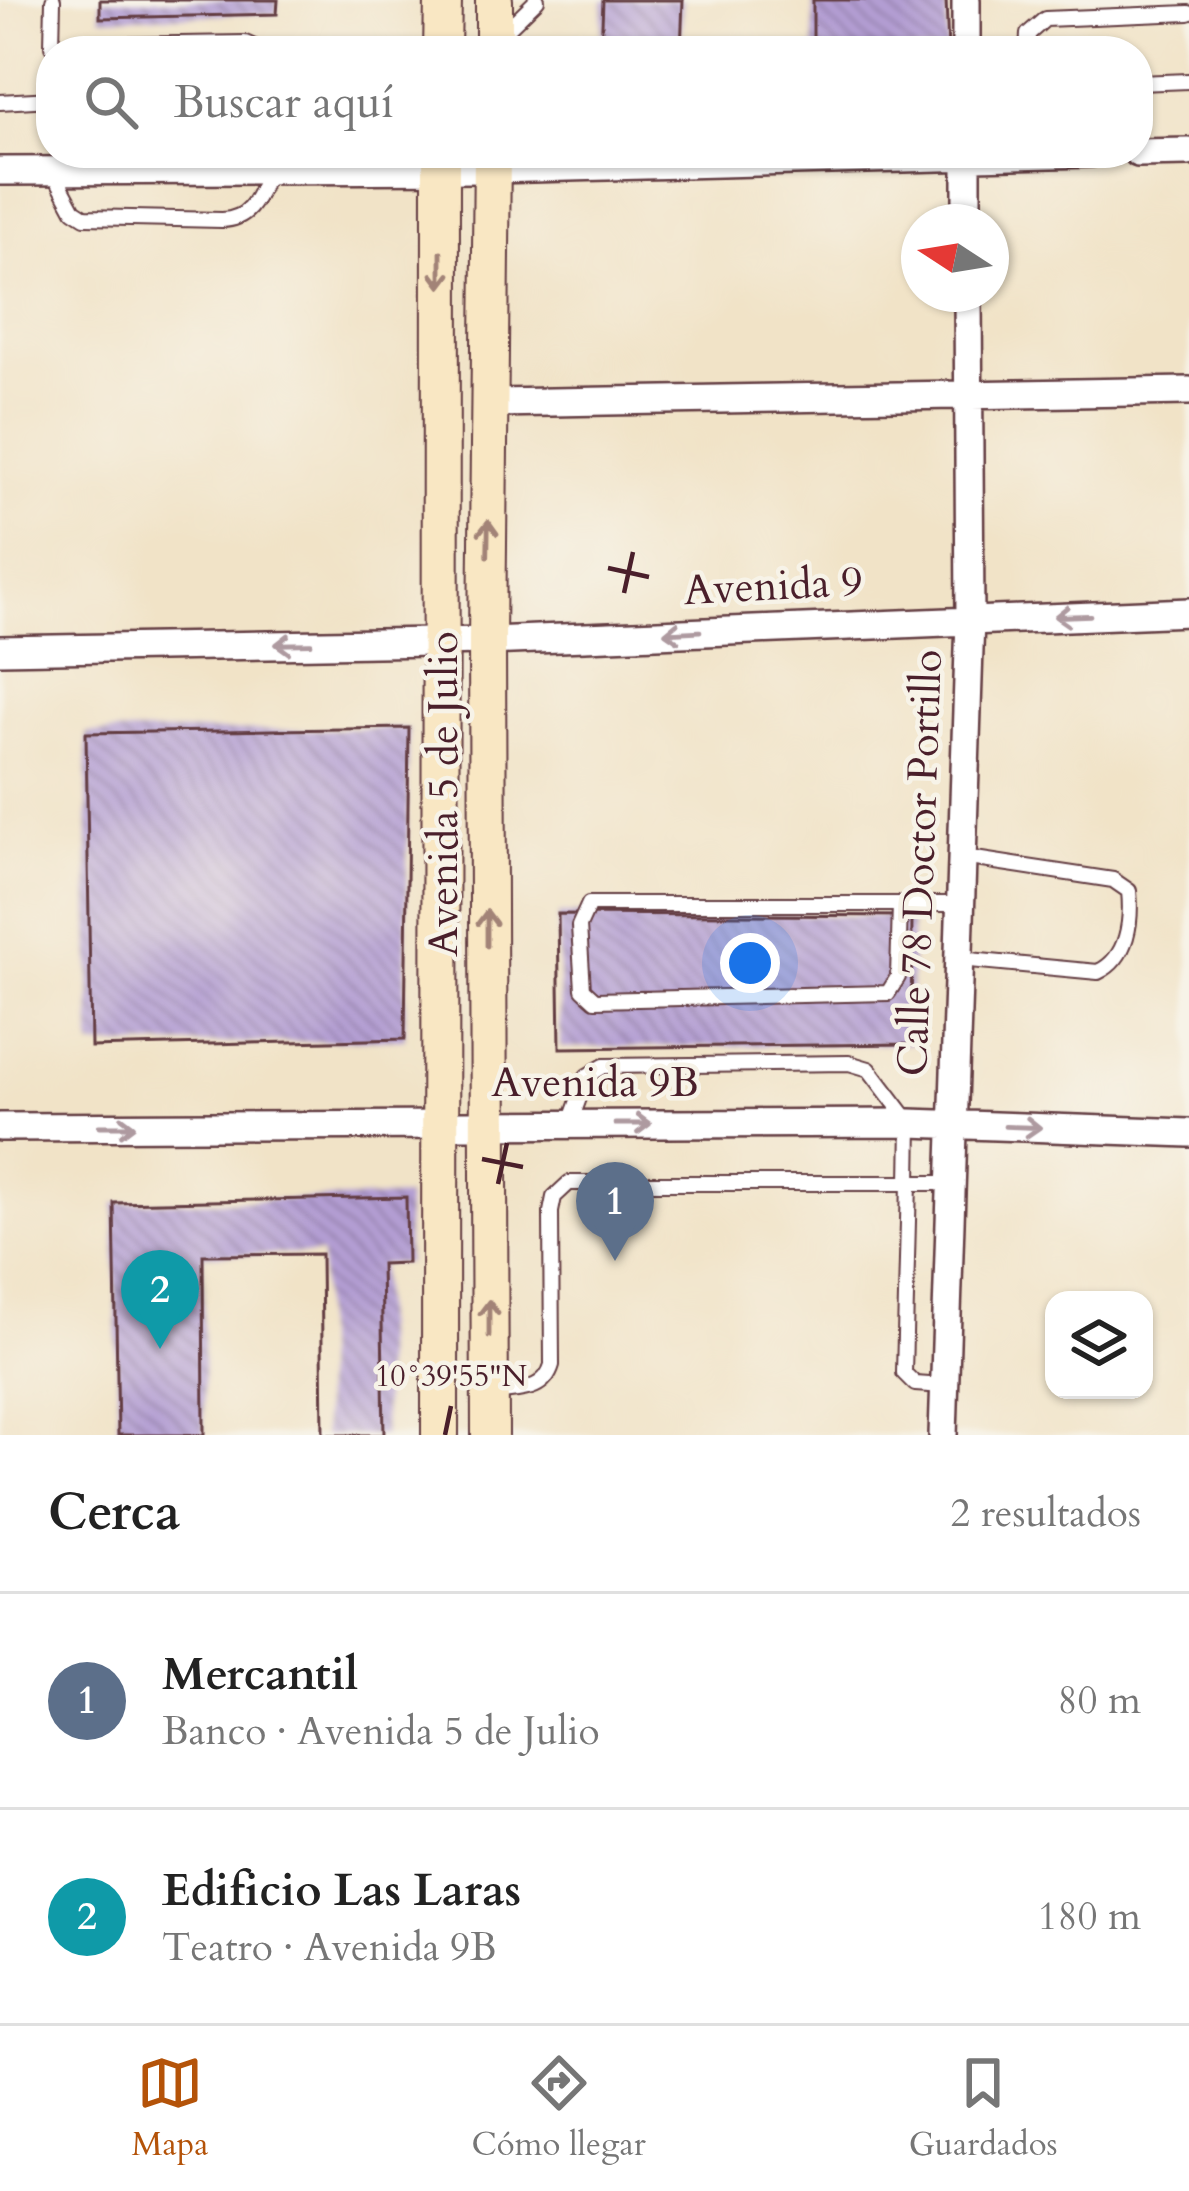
<!DOCTYPE html>
<html lang="es">
<head>
<meta charset="utf-8">
<style>
  body { margin:0; font-family:Cardo,serif; background:#f6f6f6; color:#222 }
  .controls { position:absolute; right:36px; bottom:36px; display:grid; overflow:hidden; border-radius:24px; box-shadow:0 3px 9px #0004 }
  .controls button { width:108px; height:108px; display:grid; place-items:center; padding:0; border:0; border-bottom:3px solid #e0e0e0; background:#fff; color:#222; font:60px sans-serif }
  .compass { position:absolute; left:901px; top:204px; width:108px; height:108px; border-radius:50%; background:#fff; box-shadow:0 3px 9px #0004; rotate:282deg }
  .you { position:absolute; left:750px; top:963px; width:42px; height:42px; margin:-30px; border:9px solid #fff; border-radius:50%; background:#1a73e8; box-shadow:0 0 0 18px #1a73e833 }
  .badge { display:grid; place-items:center; width:78px; height:78px; border-radius:50%; background:#b45309; color:#fff; font-size:39px; font-weight:700 }
  .pin { position:absolute; translate:-50% -99px; filter:drop-shadow(0 3px 6px #0008) }
  .pin::after { content:''; position:absolute; top:63px; width:42px; height:36px; background:inherit; clip-path:polygon(0 0,100% 0,50% 100%) }
  .list { margin:0; padding:0; list-style:none }
  h2 { display:flex; justify-content:space-between; align-items:center; height:156px; margin:0; padding:0 48px; font-size:51px }
  h2 small { font-size:39px; font-weight:400; color:#767676 }
  .list li { display:grid; grid-template-columns:78px 1fr auto; gap:36px; align-items:center; box-sizing:border-box; height:216px; padding:0 48px; border-top:3px solid #e0e0e0 }
  .list b { display:block; font-size:45px; white-space:nowrap }
  .list p { margin:0; font-size:39px; white-space:nowrap; color:#767676 }
  .list em { font-size:39px; font-style:normal; color:#767676 }
  .icon { flex:none; width:66px; height:66px; fill:none; stroke:currentColor; stroke-width:2; stroke-linecap:round; stroke-linejoin:round }
  .map { position:relative; flex:none; width:1189px; height:1435px; overflow:hidden }
  .search { position:absolute; background:#fff; box-shadow:0 3px 9px #0004; left:36px; right:36px; top:36px; height:132px; display:flex; align-items:center; gap:30px; box-sizing:border-box; padding:0 42px; border-radius:48px; color:#767676; font-size:45px }
  .sheet { height:588px; background:#fff }
  nav { display:flex; justify-content:space-around; align-items:center; box-sizing:border-box; height:168px; border-top:3px solid #e0e0e0; background:#fff; font-size:33px; color:#767676 }
  nav a { display:grid; justify-items:center; gap:6px }
  nav .on { color:#b45309 }
  .map>svg:first-child { display:block }
  .building { fill:url(#building-back-hatch) }
  .lines { fill:none; stroke-linecap:round; stroke-linejoin:round }
  .lane-casing { stroke:#633c42; stroke-width:18 }
  .street-casing { stroke:#633c42; stroke-width:32 }
  .secondary-casing { stroke:#633c42; stroke-width:40 }
  .lane { stroke:#fff; stroke-width:14 }
  .street { stroke:#fff; stroke-width:27 }
  .secondary { stroke:#f9e7c3; stroke-width:36 }
  .oneway { stroke:#a28377 }
  .oneway2 { stroke:#ae9aa0 }
  .ticks { fill:none; stroke:#4a1f2b; stroke-width:4.5 }
  .labels { text-anchor:middle; dominant-baseline:central; stroke-width:9; stroke-linejoin:round; paint-order:stroke }
  .street-label { font-size:42px; fill:#4a1f2b; stroke:#f7f3e8 }
  .ticks-label { font-size:30px; text-anchor:middle; fill:#4a1f2b; stroke:#f7f3e8; stroke-width:9; stroke-linejoin:round; paint-order:stroke }
</style>
</head>
<body>
<div class="map">
<svg width="1189" height="1435" viewBox="0 0 1189 1435">
  <defs>
    <pattern id="building-back-hatch" width="6" height="6" patternUnits="userSpaceOnUse" patternTransform="scale(3)"><rect width="6" height="6" fill="#b39ed3"/><path d="M-1 5l2 2M0 0l6 6M5-1l2 2" fill="none" stroke="#9480ab"/></pattern>
  </defs>
  <rect width="100%" height="100%" fill="#f7f3e8"/>
  <filter id="ink" filterUnits="userSpaceOnUse"><feTurbulence type="fractalNoise" baseFrequency=".00833" numOctaves="2"/><feDisplacementMap in="SourceGraphic" scale="24" xChannelSelector="R" yChannelSelector="G"/><feConvolveMatrix kernelMatrix="1 2 1 2 8 2 1 2 1" color-interpolation-filters="sRGB"/></filter>
  <filter id="wash" filterUnits="userSpaceOnUse"><feTurbulence type="fractalNoise" baseFrequency=".004" numOctaves="4" result="noise"/><feDisplacementMap in="SourceGraphic" scale="48" xChannelSelector="R" yChannelSelector="G"/><feGaussianBlur stdDeviation="2.7" result="paint"/><feColorMatrix in="noise" values="0 0 0 0 0 0 0 0 0 0 0 0 0 0 0 0 0 1.4 0 .05"/><feComposite in="paint" operator="in"/></filter>
  <g filter="url(#wash)">
    <rect width="100%" height="100%" fill="#f1e3c7"/>
    <g id="blocks">
      <path class="building" d="M100,0H278L277,14L100,18Z
        M603,0H683L681,51H601Z
        M813,0H946L948,51H813Z
        M409,728L405,1039L91,1047L86,733Z
        M558,914L912,916L911,1044L560,1048Z
        M406,1197L407,1263L381,1264L384,1435H323L321,1254L203,1255L204,1435H118L114,1203Z"/>
    </g>
  </g>
  <g filter="url(#ink)">
    <use href="#blocks" fill-opacity="0" stroke="#633c42" stroke-width="3"/>
    <g class="lines">
      <g class="lane-casing">
        <path id="lane" d="M53,0L52,46L245,43L263,51
          M502,34L537,0
          M1027,51L1028,34L1045,19L1189,13
          M1138,83L1189,81
          M0,102L51,99
          M53,171L74,210L85,217L222,220C253,219 258,194 270,170
          M900,904L898,977L888,993L595,1000L583,989L579,926L589,904H960
          M959,959L1098,972C1128,958 1132,921 1129,891L1113,880L962,857
          M944,1386L915,1384L904,1373L909,1183H953
          M495,1393C519,1389 544,1392 552,1365L551,1212L554,1197L569,1183H909L910,1123L869,1069L849,1063L604,1066L587,1076L570,1123"/>
      </g>
      <g class="street-casing">
        <path id="street" d="M966,0V51
          M967,153V222
          M1138,153L1189,152
          M0,171L492,169L1091,153
          M490,403L1189,391
          M0,650L487,641L1189,612
          M0,1127L910,1123L1189,1133
          M943,1435L970,619L968,294"/>
      </g>
      <g class="secondary-casing">
        <path id="secondary" d="M442,51L443,0
          M494,51V0
          M440,1435L441,153
          M490,1435L487,641L492,153"/>
      </g>
      <use href="#lane" class="lane"/>
      <use href="#street" class="street"/>
      <use href="#secondary" class="secondary"/>
    </g>
    <defs><path id="oneway-shaft" d="M-6 0H5M1.5-3L5.5 0L1.5 3" fill="none" stroke-width="1.6" stroke-linecap="round" stroke-linejoin="round" transform="scale(3)"/></defs>
    <g class="oneway">
      <use href="#oneway-shaft" transform="translate(441 270) rotate(90)"/>
      <use href="#oneway-shaft" transform="translate(488 538) rotate(-89)"/>
      <use href="#oneway-shaft" transform="translate(487 928) rotate(-90)"/>
      <use href="#oneway-shaft" transform="translate(489 1318) rotate(-90)"/>
    </g>
    <g class="oneway2">
      <use href="#oneway-shaft" transform="translate(1072 616) rotate(178)"/>
      <use href="#oneway-shaft" transform="translate(682 632) rotate(177)"/>
      <use href="#oneway-shaft" transform="translate(293 644) rotate(179)"/>
      <use href="#oneway-shaft" transform="translate(633 1124)"/>
      <use href="#oneway-shaft" transform="translate(117 1126)"/>
      <use href="#oneway-shaft" transform="translate(1023 1127) rotate(2)"/>
    </g>
  </g>
  <path class="ticks" d="M608,568L649,577M624,593L633,552M482,1159L523,1167M498,1184L507,1143M445,1435L451,1406"/>
  <g class="labels">
    <g class="street-label">
      <text transform="translate(773 586) rotate(-3)">Avenida 9</text>
      <text transform="translate(443 794) rotate(-90)">Avenida 5 de Julio</text>
      <text transform="translate(920 863) rotate(-88)">Calle 78 Doctor Portillo</text>
      <text x="595" y="1082">Avenida 9B</text>
    </g>
  </g>
  <g class="ticks-label">
    <text x="451" y="1386">10°39'55"N</text>
  </g>
</svg>
<div class="controls">
<button><svg class="icon" aria-label="layers" viewBox="0 0 24 24"><path d="M12 4l9 5-9 5-9-5zM3 14l9 5 9-5"/></svg></button>
</div>
<svg class="compass" viewBox="-18 -18 36 36"><path d="M0-13l5 13h-10z" fill="#e53935"/><path d="M0 13l5-13h-10z" fill="#767676"/></svg>
<div class="you"></div>
<div class="pin badge" style="left:615px;top:1261px;background:#5c6f8a">1</div>
<div class="pin badge" style="left:160px;top:1349px;background:#0f9aa8">2</div>
<div class="search"><svg class="icon" aria-label="search" viewBox="0 0 24 24"><circle cx="10" cy="10" r="6"/><path d="M15 15l6 6"/></svg>Buscar aquí</div>
</div>
<section class="sheet">
<h2>Cerca<small>2 resultados</small></h2>
<ul class="list">
<li><span class="badge" style="background:#5c6f8a">1</span><div><b>Mercantil</b><p>Banco · Avenida 5 de Julio</p></div><em>80 m</em></li>
<li><span class="badge" style="background:#0f9aa8">2</span><div><b>Edificio Las Laras</b><p>Teatro · Avenida 9B</p></div><em>180 m</em></li>
</ul>
</section>
<nav>
<a class="on"><svg class="icon" aria-label="map" viewBox="0 0 24 24"><path d="M3 6l6-2 6 2 6-2v14l-6 2-6-2-6 2zM9 4v14M15 6v14"/></svg>Mapa</a>
<a><svg class="icon" aria-label="directions" viewBox="0 0 24 24"><path d="M12 3l9 9-9 9-9-9zM9 14v-3h6M13 9l2 2-2 2"/></svg>Cómo llegar</a>
<a><svg class="icon" aria-label="saved" viewBox="0 0 24 24"><path d="M7 4h10v16l-5-4-5 4z"/></svg>Guardados</a>
</nav>
</body>
</html>
